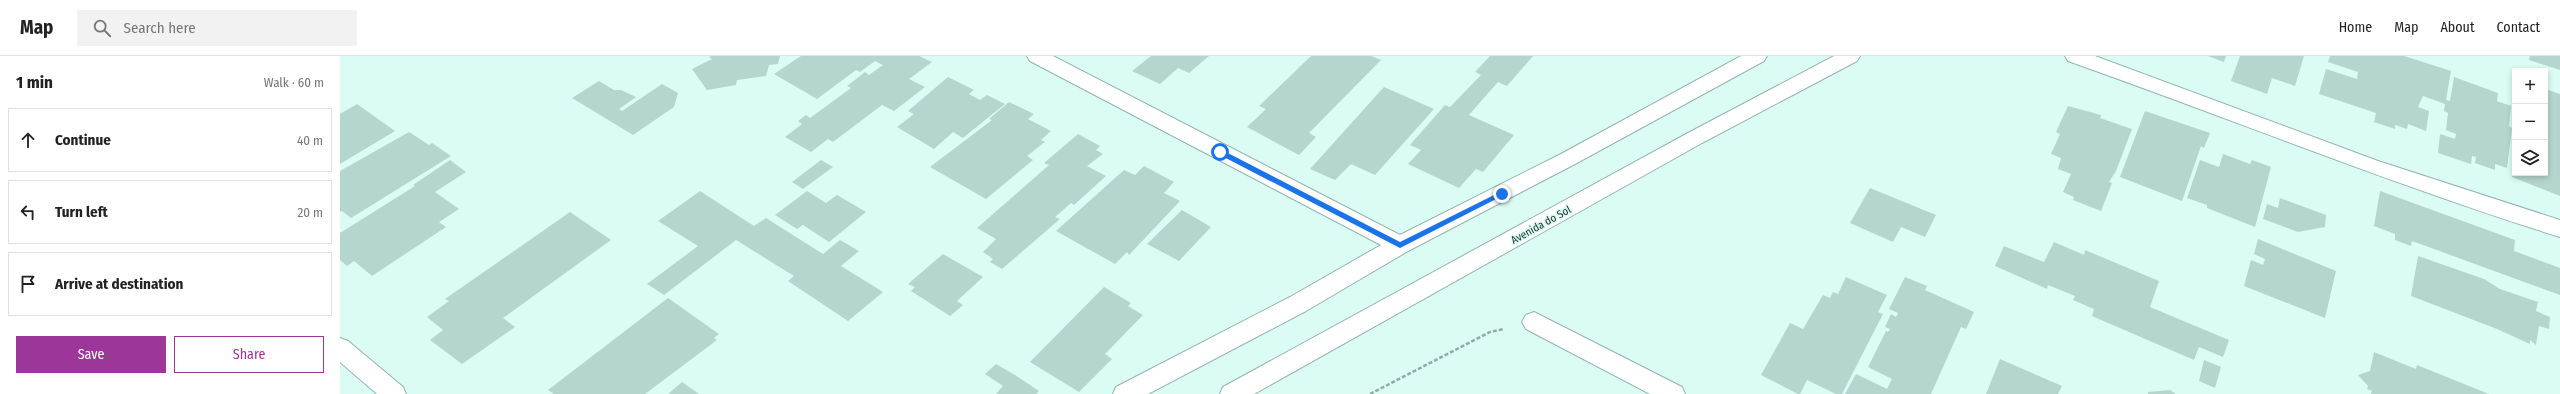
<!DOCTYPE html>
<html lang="en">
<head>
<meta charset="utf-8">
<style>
  body { margin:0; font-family:"Fira Sans Condensed",sans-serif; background:#f2f2f2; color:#222 }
  .controls { position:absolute; right:12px; top:12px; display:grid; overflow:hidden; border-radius:0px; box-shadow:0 2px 6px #0003 }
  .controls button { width:36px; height:36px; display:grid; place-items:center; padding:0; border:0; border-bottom:1px solid #e0e0e0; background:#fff; color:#222; font:20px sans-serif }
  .stop { position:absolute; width:12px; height:12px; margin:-9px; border:3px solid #1a73e8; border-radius:50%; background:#fff }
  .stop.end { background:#1a73e8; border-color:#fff; box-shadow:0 1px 4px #0008 }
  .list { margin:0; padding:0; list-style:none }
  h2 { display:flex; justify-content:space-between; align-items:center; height:52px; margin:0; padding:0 16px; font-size:17px }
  h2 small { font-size:13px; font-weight:400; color:#767676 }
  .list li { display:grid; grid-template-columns:26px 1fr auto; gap:12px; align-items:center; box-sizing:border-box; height:64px; margin:0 8px 8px; padding:0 8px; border:1px solid #e0e0e0; border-radius:0px }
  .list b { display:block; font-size:15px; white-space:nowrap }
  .list em { font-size:13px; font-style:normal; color:#767676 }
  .actions { display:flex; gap:8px; padding:12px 16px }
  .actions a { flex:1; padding:9px 0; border:1px solid #9d3699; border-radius:0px; text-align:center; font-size:14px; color:#9d3699 }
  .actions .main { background:#9d3699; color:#fff }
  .icon { flex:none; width:22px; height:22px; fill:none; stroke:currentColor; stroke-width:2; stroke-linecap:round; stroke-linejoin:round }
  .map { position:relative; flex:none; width:2220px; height:338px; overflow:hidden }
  header { display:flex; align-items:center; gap:24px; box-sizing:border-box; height:56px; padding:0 20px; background:#fff; border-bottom:1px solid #e0e0e0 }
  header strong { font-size:19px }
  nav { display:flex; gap:22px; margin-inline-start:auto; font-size:14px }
  .search { width:280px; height:36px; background:#f2f2f2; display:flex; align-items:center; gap:10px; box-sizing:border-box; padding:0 14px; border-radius:0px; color:#767676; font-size:15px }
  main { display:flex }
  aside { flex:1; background:#fff }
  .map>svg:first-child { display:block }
  .building { fill:#b5d6cf }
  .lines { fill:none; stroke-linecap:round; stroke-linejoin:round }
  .street-casing { stroke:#93b3ad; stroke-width:2 }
  .secondary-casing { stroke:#93b3ad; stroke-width:2 }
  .path { stroke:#91aaa5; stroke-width:2.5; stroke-dasharray:4 2; stroke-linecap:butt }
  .street { fill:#fff; fill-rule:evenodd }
  .secondary { fill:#fff; fill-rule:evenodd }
  .route { fill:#1a73e8 }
  .labels { text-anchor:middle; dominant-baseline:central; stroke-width:3; stroke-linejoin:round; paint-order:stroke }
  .street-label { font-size:11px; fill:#273431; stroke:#dafcf5 }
</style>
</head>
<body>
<header>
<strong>Map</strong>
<div class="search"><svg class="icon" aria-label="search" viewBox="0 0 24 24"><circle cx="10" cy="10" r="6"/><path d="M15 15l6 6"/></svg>Search here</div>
<nav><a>Home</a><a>Map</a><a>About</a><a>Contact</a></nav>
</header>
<main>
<aside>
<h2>1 min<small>Walk · 60 m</small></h2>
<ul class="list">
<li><svg class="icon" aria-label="ahead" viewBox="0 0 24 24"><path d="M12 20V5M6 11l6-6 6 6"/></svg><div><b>Continue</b></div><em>40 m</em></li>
<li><svg class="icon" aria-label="left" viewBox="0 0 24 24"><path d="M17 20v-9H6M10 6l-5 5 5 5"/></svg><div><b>Turn left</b></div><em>20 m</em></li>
<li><svg class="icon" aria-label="arrive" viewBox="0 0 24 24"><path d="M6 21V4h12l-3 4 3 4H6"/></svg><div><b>Arrive at destination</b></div></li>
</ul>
<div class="actions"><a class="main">Save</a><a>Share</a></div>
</aside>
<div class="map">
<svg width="2220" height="338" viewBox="0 0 2220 338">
  <rect width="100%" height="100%" fill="#dafcf5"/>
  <path class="building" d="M371,0H440L438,8L429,9L426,20L397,24L396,29L367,34L352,13L372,3L369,1Z
    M461,0H579L592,6L569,23L585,31L554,55L542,49L493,86L488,83L471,96L445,81L462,68L458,65L466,59L470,62L511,32L507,30L525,16L529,19L543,9L535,5L520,16L516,14L477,43L434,18Z
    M811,0H869L849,17L838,12L820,28L792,15Z
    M971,0H1031L1041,4L969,77L976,81L959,99L907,71L926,53L919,50Z
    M1150,0H1193L1167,30L1158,26L1129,59L1174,79L1143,116L1136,113L1119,132L1068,108L1081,94L1070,89L1105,49L1110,51L1141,19L1135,16Z
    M1868,0H1886L1884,6Z
    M1900,0H1964L1955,30L1932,22L1927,38L1891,25Z
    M1990,0H2064L2111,15L2106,44L2110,45L2114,21L2158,37L2157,45L2171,50L2169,70L2172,72L2167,112L2155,108V114L2135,107L2136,101L2132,100L2131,108L2098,97L2100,78L2115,83L2116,78L2106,74L2108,57L2104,55L2105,48L2083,40L2078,51L2089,55L2086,75L2068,68L2067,73L2055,69V73L2034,66L2036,57L1979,38L1986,13L2017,23L2018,16L1988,6Z
    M2190,0H2220V14L2189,4Z
    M608,21L634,34L629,38L640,44L647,39L665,48L623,82L613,76L594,93L557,71L574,58L568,55Z
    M259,25L274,34H281L296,41L279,53L282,55L322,28L338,37L334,51L293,79L232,42Z
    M1044,31L1094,53L1035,119L1011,108L995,124L970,113Z
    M2205,33L2220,38V140L2172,121L2174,97L2175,117H2205Z
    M669,46L694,58L688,63L711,75L701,84L705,86L687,100L693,104L646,143L590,111L652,64L649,63Z
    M17,48L55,75L0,108V58Z
    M1728,50L1761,59L1760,62L1792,73L1776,115L1769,126L1772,127L1761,155L1733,144L1734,141L1723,136L1731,118L1718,113L1721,102L1711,98L1720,78L1716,76Z
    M1805,55L1870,77L1864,92L1861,90L1842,145L1780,121Z
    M69,76L89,89L92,87L111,100L11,162L2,155L0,156V115Z
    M738,78L760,90L756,94L763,98L747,110L766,120L734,149L731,147L715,161L720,163L662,213L650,206L653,203L643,196L656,183L637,172L709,109L704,107Z
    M1883,98L1910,108L1912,104L1931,111L1915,171L1867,152V149L1847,142L1860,104L1879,111Z
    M110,104L126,116L95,136L119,153L99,166L106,171L32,220L14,205L7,210L0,204V177L75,130L73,129Z
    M481,104L493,111L463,133L452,126Z
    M804,110L834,126L824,137L840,145L789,199L787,196L775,208L716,175L784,114L795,119Z
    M1530,132L1596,159L1585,181L1561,171L1553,186L1510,167Z
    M360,135L414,170L426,162L483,198L500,184L519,195L501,210L543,236L508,265L448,225L454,220L396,184L324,239L307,228L358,190L318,165Z
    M467,135L486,147L497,139L526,156L489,186L463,169L457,173L435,159Z
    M2040,135L2175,184L2174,195L2220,212V239L2072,185L2071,190L2055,184V178L2034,170Z
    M1940,142L1986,159L1985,171L1958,176L1923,163L1927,148L1938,152Z
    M842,154L871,171L839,205L807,188Z
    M230,156L271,184L163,262L175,271L122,308L90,284L103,274L87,261L109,245L105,243Z
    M1918,183L1996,215L1985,262L1904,230L1911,204L1923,209L1925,203L1914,198Z
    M1714,186L1744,199L1745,194L1819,225L1810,251L1889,284L1883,301L1859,291L1854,304L1752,260L1754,253L1733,244L1735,240L1708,229L1707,233L1655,210L1664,190L1704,206Z
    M603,198L643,221L617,245L623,249L610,260L571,235L575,231L568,228Z
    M2078,200L2144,223L2160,233L2198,246L2196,255L2210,261L2209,273L2199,270L2196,289L2190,284V288L2157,273L2071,240Z
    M1506,221L1547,239L1538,256L1543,258L1502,338H1496L1467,324L1460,338H1458L1421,319L1450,267L1463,273L1483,239L1490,242L1493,236L1498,238Z
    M1565,221L1587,230L1585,234L1634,256L1626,273L1621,271L1591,338H1505L1516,318L1547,333L1552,323L1528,311L1546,275L1548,276L1550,273L1545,271L1551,258L1556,261L1558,257L1549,253Z
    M764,231L791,247L788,250L803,259L765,298L772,303L739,336L690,306Z
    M328,242L379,278L374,282L377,284L305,338H214L208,334Z
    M2034,296L2076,313L2077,309L2149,338H2031L2032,335L2027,333L2028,330L2018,319L2030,315Z
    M1660,303L1722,330L1718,338H1646Z
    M1864,304L1881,311L1875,332L1859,325Z
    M656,308L675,319L699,335L696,338H656L663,330L645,318Z
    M342,326L359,338H328Z
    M1830,334L1836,338H1808V336Z"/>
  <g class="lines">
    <g class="street-casing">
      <path id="street" d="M687,0H713L1060,179L1221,98L1401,0H1427L1424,5L1235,108L1068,195L966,255L808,338H773L776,331L950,241L1041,189L690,5Z
        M1725,0H1755L2038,105L2220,164V181C2054,129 1892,63 1728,5Z
        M1194,256L1342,331L1345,338H1310L1186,273L1182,266L1186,259Z
        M0,282L8,285L63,331L66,338H37L0,306Z"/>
    </g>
    <g class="secondary-casing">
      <path id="secondary" d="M1494,0H1520L1517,5L1362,87L914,338H880L883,331L1348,77Z"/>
    </g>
    <path class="path" d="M1030,338L1150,276L1164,273"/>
    <use href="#street" class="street"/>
    <use href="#secondary" class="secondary"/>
  </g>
  <path class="route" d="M878,94H882L1060,186L1160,136L1166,138L1060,192L878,98Z"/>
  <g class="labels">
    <g class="street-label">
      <text transform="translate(1201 169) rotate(-29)">Avenida do Sol</text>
    </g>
  </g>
</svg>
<div class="controls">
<button>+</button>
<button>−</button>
<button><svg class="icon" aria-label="layers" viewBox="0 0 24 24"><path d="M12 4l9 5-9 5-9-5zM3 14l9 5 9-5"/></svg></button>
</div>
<div class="stop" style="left:880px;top:96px"></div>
<div class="stop end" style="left:1162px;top:138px"></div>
</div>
</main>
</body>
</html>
